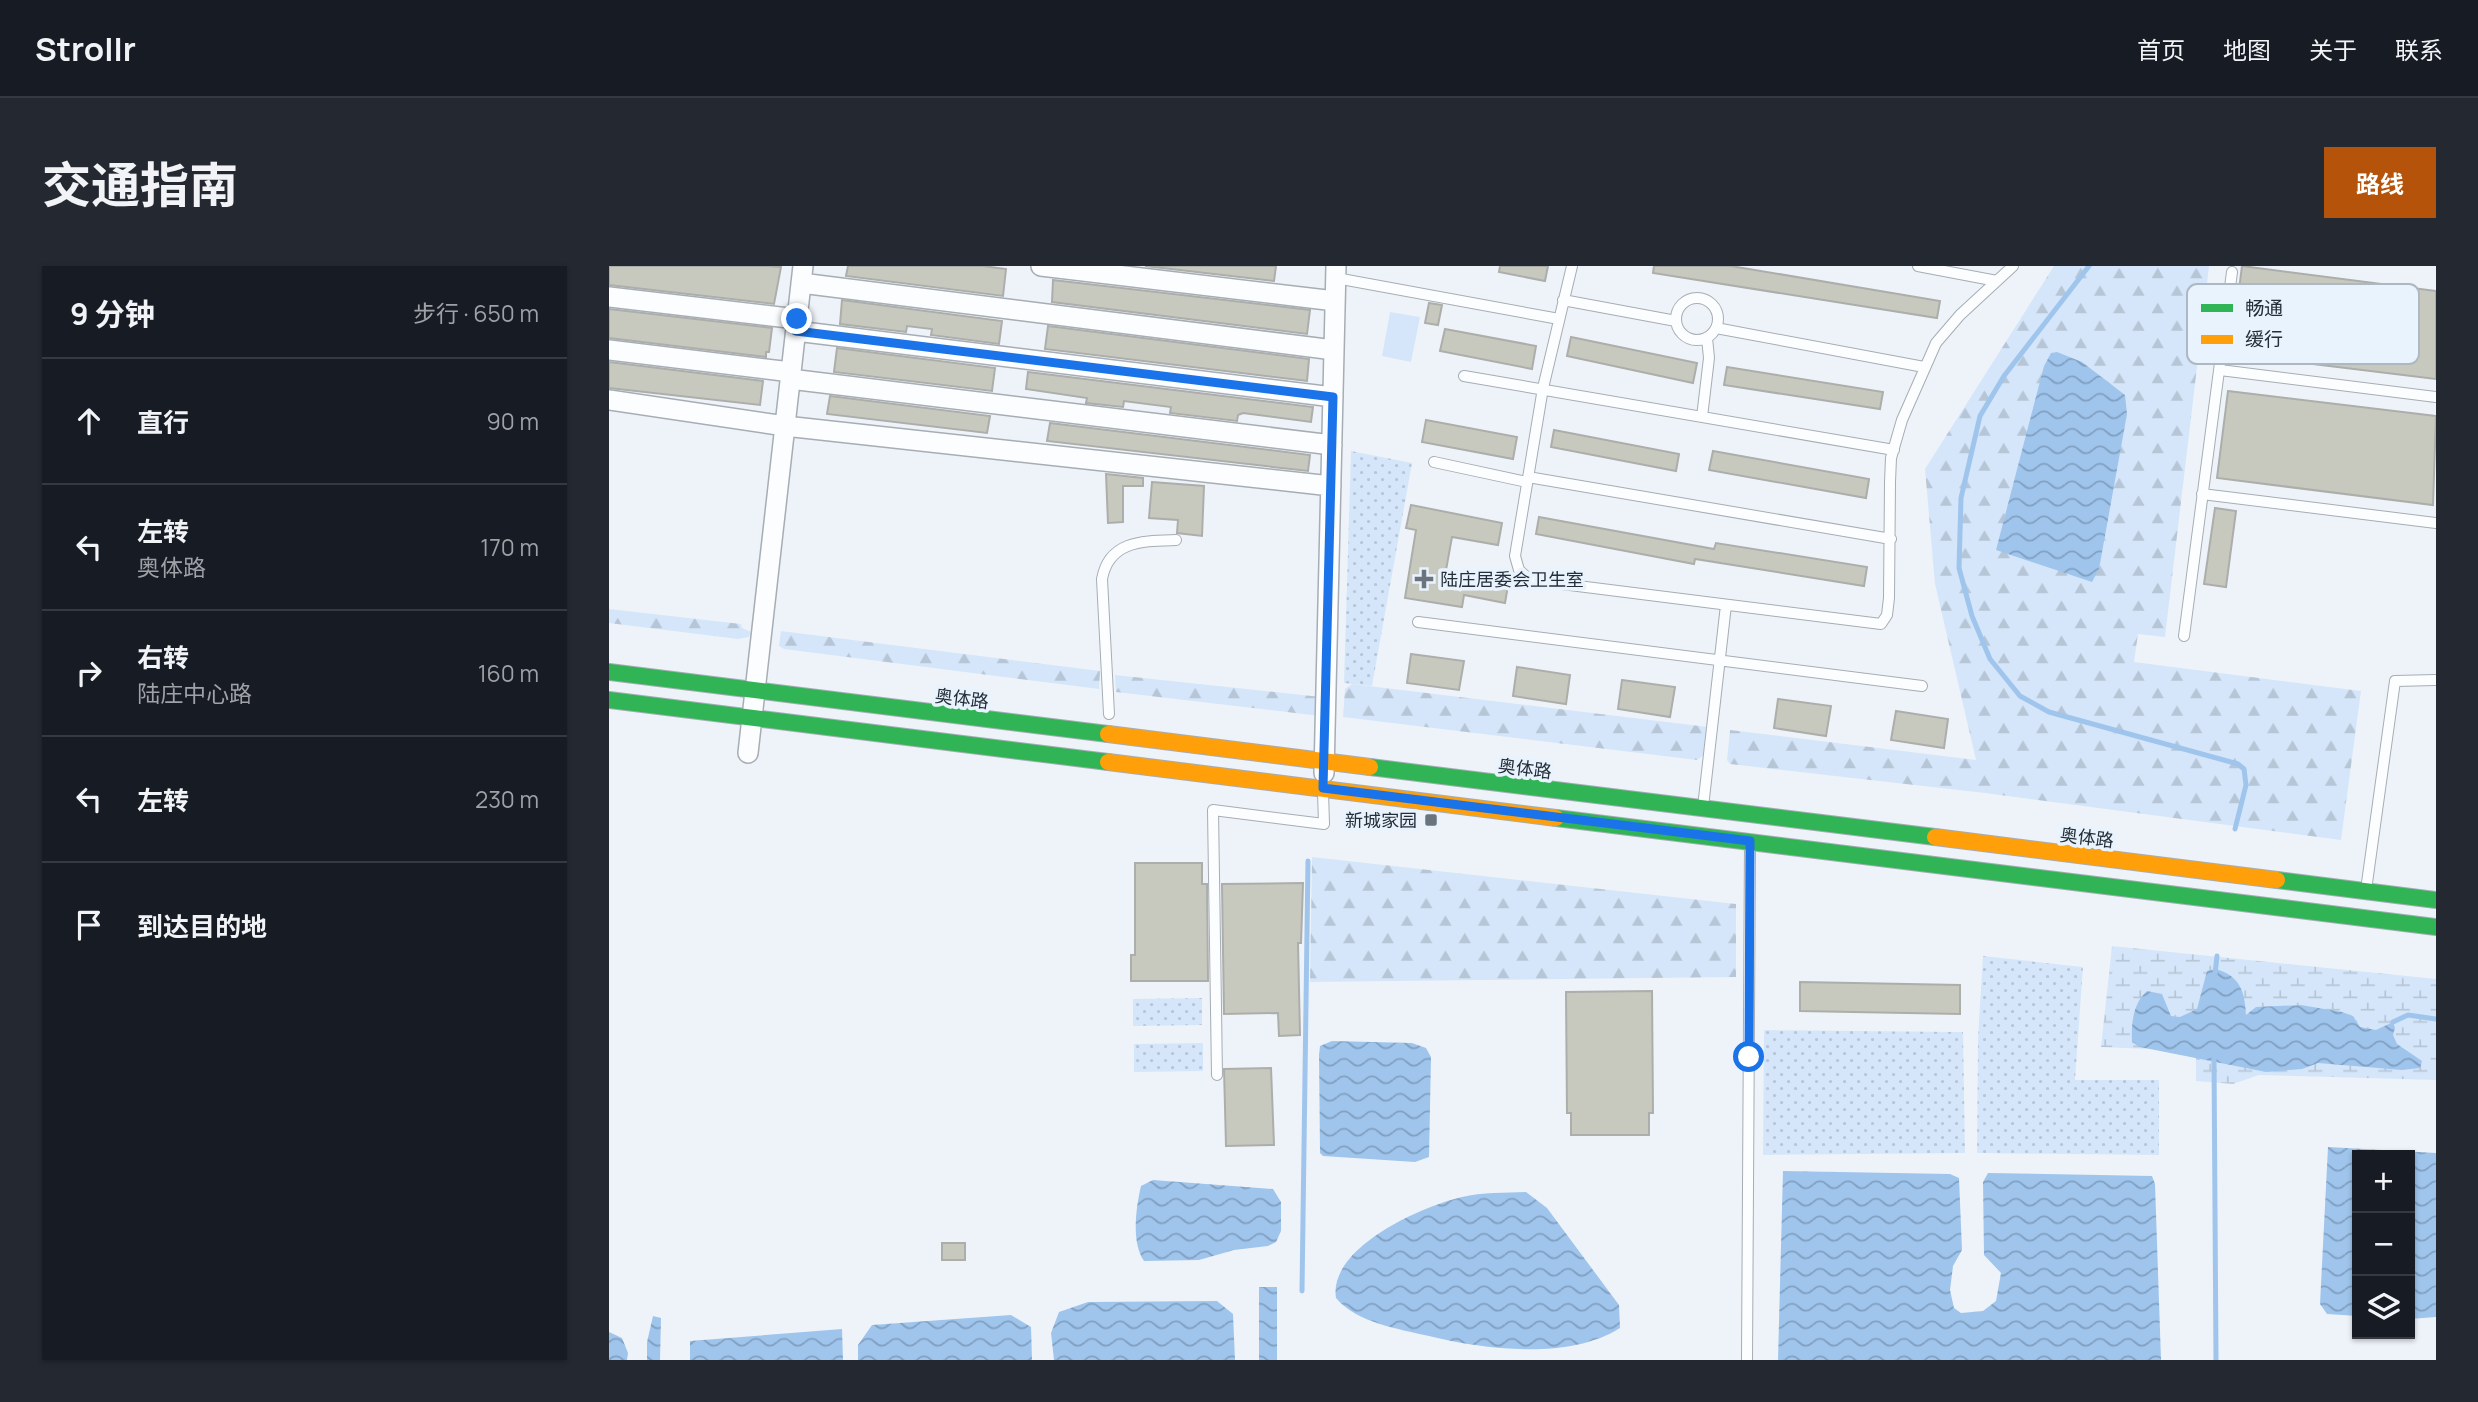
<!DOCTYPE html>
<html lang="zh">
<head>
<meta charset="utf-8">
<style>
  body { margin:0; font-family:Manrope,"Noto Sans SC",sans-serif; background:#242831; color:#f1f3f6 }
  .controls { position:absolute; right:21px; bottom:21px; display:grid; overflow:hidden; border-radius:0px; box-shadow:0 2px 5px #0004 }
  .controls button { width:63px; height:63px; display:grid; place-items:center; padding:0; border:0; border-bottom:2px solid #363941; background:#171b24; color:#f1f3f6; font:35px sans-serif }
  .stop { position:absolute; width:21px; height:21px; margin:-16px; border:5px solid #1a73e8; border-radius:50%; background:#fff }
  .stop.end { background:#1a73e8; border-color:#fff; box-shadow:0 2px 7px #0008 }
  .list { margin:0; padding:0; list-style:none }
  h2 { display:flex; justify-content:space-between; align-items:center; height:91px; margin:0; padding:0 28px; font-size:30px }
  h2 small { font-size:23px; font-weight:400; color:#9ea1a6 }
  .list li { display:grid; grid-template-columns:46px 1fr auto; gap:21px; align-items:center; box-sizing:border-box; height:126px; padding:0 28px; border-top:2px solid #363941 }
  .list b { display:block; font-size:26px; white-space:nowrap }
  .list p { margin:0; font-size:23px; white-space:nowrap; color:#9ea1a6 }
  .list em { font-size:23px; font-style:normal; color:#9ea1a6 }
  .icon { flex:none; width:38px; height:38px; fill:none; stroke:currentColor; stroke-width:2; stroke-linecap:round; stroke-linejoin:round }
  .map { position:relative; flex:none; width:1827px; height:1094px; overflow:hidden; border-radius:0px }
  header { display:flex; align-items:center; gap:42px; box-sizing:border-box; height:98px; padding:0 35px; background:#171b24; border-bottom:2px solid #363941 }
  header strong { font-size:33px }
  nav { display:flex; gap:38px; margin-inline-start:auto; font-size:24px }
  .intro { display:flex; align-items:center; justify-content:space-between; box-sizing:border-box; height:168px; padding:0 42px }
  h1 { margin:0; font-size:49px }
  .button { padding:18px 32px; border-radius:0px; background:#b45309; color:#fff; font-size:24px; font-weight:700 }
  main { display:flex; gap:42px; padding:0 42px }
  aside { flex:1; background:#171b24; border-radius:0px; box-shadow:0 2px 5px #0004 }
  .map>svg:first-child { display:block }
  .grass { fill:url(#grass-dots) }
  .forest { fill:url(#forest-firs) }
  .wetland { fill:url(#wetland-marsh) }
  .pitch { fill:#d5e6fa }
  .water { fill:url(#water-waves) }
  .lines { fill:none; stroke-linecap:round; stroke-linejoin:round }
  .stream { stroke:#9fc5ed; stroke-width:5 }
  .building { fill:#c8c9be; stroke:#acaeab; stroke-width:2 }
  .lane-casing { stroke:#a6adb4; stroke-width:12 }
  .street-casing { stroke:#a6adb4; stroke-width:22 }
  .fast-casing { stroke:#a6adb4; stroke-width:18 }
  .slow-casing { stroke:#a6adb4; stroke-width:18 }
  .lane { stroke:#fcfdfe; stroke-width:10 }
  .street { stroke:#fcfdfe; stroke-width:19 }
  .fast { stroke:#30b455; stroke-width:16 }
  .slow { stroke:#ff9f0a; stroke-width:16 }
  .route { stroke:#1a73e8; stroke-width:9 }
  .poi-dot { fill:#6b737c; stroke:#e9f3fe; stroke-width:2.5 }
  .labels { text-anchor:middle; dominant-baseline:central; stroke-width:7; stroke-linejoin:round; paint-order:stroke }
  .poi-label { font-size:18px; fill:#242e38; stroke:#e9f3fe; text-anchor:start }
  .street-label { font-size:18px; fill:#242e38; stroke:#e9f3fe }
  .key { fill:#e9f3fe; stroke:#aeb8c3; stroke-width:2 }
  .key-label { font-size:19px; fill:#242e38 }
</style>
</head>
<body>
<header>
<strong>Strollr</strong>
<nav><a>首页</a><a>地图</a><a>关于</a><a>联系</a></nav>
</header>
<div class="intro"><h1>交通指南</h1><a class="button">路线</a></div>
<main>
<aside>
<h2>9 分钟<small>步行 · 650 m</small></h2>
<ul class="list">
<li><svg class="icon" aria-label="ahead" viewBox="0 0 24 24"><path d="M12 20V5M6 11l6-6 6 6"/></svg><div><b>直行</b></div><em>90 m</em></li>
<li><svg class="icon" aria-label="left" viewBox="0 0 24 24"><path d="M17 20v-9H6M10 6l-5 5 5 5"/></svg><div><b>左转</b><p>奥体路</p></div><em>170 m</em></li>
<li><svg class="icon" aria-label="right" viewBox="0 0 24 24"><path d="M7 20v-9h11M14 6l5 5-5 5"/></svg><div><b>右转</b><p>陆庄中心路</p></div><em>160 m</em></li>
<li><svg class="icon" aria-label="left" viewBox="0 0 24 24"><path d="M17 20v-9H6M10 6l-5 5 5 5"/></svg><div><b>左转</b></div><em>230 m</em></li>
<li><svg class="icon" aria-label="arrive" viewBox="0 0 24 24"><path d="M6 21V4h12l-3 4 3 4H6"/></svg><div><b>到达目的地</b></div></li>
</ul>
</aside>
<div class="map">
<svg width="1827" height="1094" viewBox="0 0 1827 1094">
  <defs>
    <pattern id="grass-dots" width="8" height="8" patternUnits="userSpaceOnUse" patternTransform="scale(1.75)"><rect width="8" height="8" fill="#d5e6fa"/><path d="M2 2h.1M6 6h.1" fill="none" stroke="#b7c6d7" stroke-width="1.8" stroke-linecap="round"/></pattern>
    <pattern id="forest-firs" width="22" height="20" patternUnits="userSpaceOnUse" patternTransform="scale(1.75)"><rect width="22" height="20" fill="#d5e6fa"/><path d="M5 1l3.5 6h-7zM16 11l3.5 6h-7z" fill="#b7c6d7"/></pattern>
    <pattern id="wetland-marsh" width="20" height="14" patternUnits="userSpaceOnUse" patternTransform="scale(1.75)"><rect width="20" height="14" fill="#d5e6fa"/><path d="M1 5h8M5 5V1M11 12h8M15 12V8" fill="none" stroke="#b7c6d7"/></pattern>
    <pattern id="water-waves" width="16" height="10" patternUnits="userSpaceOnUse" patternTransform="scale(1.75)"><rect width="16" height="10" fill="#9fc5ed"/><path d="M0 5q4-4 8 0t8 0" fill="none" stroke="#81a0c1"/></pattern>
  </defs>
  <rect width="100%" height="100%" fill="#eef3f9"/>
  <path class="grass" d="M742,185L803,197L763,420L735,417Z
    M1374,690L1474,701L1466,814H1550V889L1368,887L1369,772Z
    M593,732V759L524,760V733Z
    M1155,764L1354,766L1356,887L1154,889Z
    M594,777V805L525,806V778Z"/>
  <path class="forest" d="M1445,0H1600L1556,371L1529,368L1525,396L1752,425L1732,574L1376,527L1121,498L1118,494L1121,464L1367,494L1326,318L1316,203Z
    M0,343L132,358L133,362L142,366L140,371L129,373L0,357Z
    M172,365L491,405L490,423L175,383L170,380Z
    M506,409L712,431L711,450L507,426Z
    M743,418L1099,461L1095,489L1088,494L734,451L736,423Z
    M703,591L1127,638V711L701,716Z"/>
  <path class="wetland" d="M1503,680L1827,713V814L1650,809L1624,818L1587,815V785L1492,781Z"/>
  <path class="pitch" d="M781,46L811,51L802,96L773,90Z"/>
  <path class="water" d="M1448,86L1473,96L1516,129L1518,148L1490,303L1483,316L1387,284L1435,100L1442,87Z
    M1606,703C1631,709 1636,726 1637,749L1647,741L1692,739L1733,746L1744,750L1751,761L1767,764L1784,756L1786,762L1784,769L1788,778L1813,795L1811,802L1793,804L1709,797L1693,803L1657,806L1531,781L1523,776C1522,758 1524,737 1538,725L1553,728L1562,750L1571,751L1588,743L1598,705Z
    M723,775L803,777L817,782L822,791L820,891L806,896L714,890L711,887L710,789L711,780Z
    M1719,881L1827,887V1051L1801,1053V889H1748V1050L1718,1048L1711,1038Z
    M1174,905L1341,908L1350,912L1353,984L1344,1000L1341,1024L1345,1042L1352,1047L1374,1045L1387,1035L1392,1007L1375,989L1374,916L1379,907L1543,910L1546,918L1552,1094H1169Z
    M544,914L664,923L672,936V965L667,976L659,980L625,984L590,994L535,995C522,977 527,941 532,920Z
    M917,926L938,942L1010,1039L1011,1062C961,1094 877,1084 820,1070C790,1063 748,1057 727,1032C719,982 813,940 853,931C873,926 896,927 917,926Z
    M650,1021H668V1094H650Z
    M608,1035L624,1048L626,1094H445L442,1067L450,1046L479,1036Z
    M402,1049L422,1061L423,1094H249V1079L263,1059Z
    M44,1050L52,1052L51,1094H38V1076Z
    M233,1063L234,1094H81V1075Z
    M0,1066L13,1072L19,1087L18,1094H0Z"/>
  <g class="lines">
    <path class="stream" d="M1480,0L1395,110L1371,150L1352,232L1350,302L1363,350L1381,393L1411,430L1440,446L1629,498L1635,503L1637,519L1626,563
      M1606,708L1608,690
      M1784,756L1799,749L1827,753
      M1605,791L1607,1094
      M693,1025L699,595"/>
  </g>
  <path class="building" d="M0,0H159L172,1L165,38L0,19Z
    M239,0H374L397,3L394,30L237,10Z
    M536,0H667L665,15Z
    M891,0H939L936,15L890,6Z
    M1045,0H1122L1331,35L1328,52L1044,7Z
    M1633,0L1827,25V113L1622,88Z
    M444,14L701,44L698,68L443,36Z
    M233,34L393,55L390,78L322,69L323,63L298,60L297,66L231,58Z
    M820,37L833,39L829,59L816,57Z
    M0,43L163,62L160,86H157V91L0,72Z
    M439,60L700,93L698,115L436,83Z
    M836,63L927,80L923,103L831,85Z
    M962,71L1088,97L1084,117L958,90Z
    M228,82L386,102L383,125L225,106Z
    M0,96L154,115L151,139L0,122Z
    M1118,101L1274,126L1271,143L1115,119Z
    M419,106L704,141L702,156L634,147L629,149L628,155L561,147L562,141L515,135L514,141L477,137L478,132L417,123Z
    M1619,125L1827,150L1824,239L1608,212Z
    M221,130L381,150L378,167L218,148Z
    M817,154L908,171L904,193L813,176Z
    M441,157L701,189L699,205L438,175Z
    M945,164L1070,188L1067,205L942,181Z
    M1104,185L1260,213L1257,232L1100,204Z
    M497,208L534,212V220H514V256L499,257Z
    M543,216L595,220L593,270L568,267L569,254L540,252Z
    M802,239L893,257L889,279L843,271L837,304L900,314L896,337L855,329L853,341L796,332L807,264L797,262Z
    M1606,242L1627,245L1617,321L1595,318Z
    M930,251L1105,283L1107,277L1258,301L1255,320L1086,293L1085,298L927,268Z
    M802,388L855,395L850,424L798,417Z
    M908,401L961,409L957,438L904,430Z
    M1013,414L1066,421L1061,451L1009,443Z
    M1169,433L1222,440L1217,470L1165,462Z
    M1287,445L1339,453L1335,482L1282,474Z
    M526,597H593V618H598L599,715H522V689H526Z
    M694,617L692,677H689L691,769L670,770L669,747L615,748L613,618Z
    M1191,716L1351,719V748L1191,745Z
    M1043,725L1044,847H1040V869H962V847H958L957,726Z
    M662,802L665,879L617,880L615,803Z
    M333,977H356V994H333Z"/>
  <g class="lines">
    <g class="lane-casing">
      <path id="lane" d="M963,0L934,122L906,290L910,304L921,314L1272,358L1278,349L1280,332L1281,216L1282,192L1293,154L1327,77L1351,49L1404,0
        M1309,0L1388,15
        M727,12L950,53
        M1067 53a21 21 0 1 1 42 0a21 21 0 1 1-42 0Z
        M954,34L1067,55
        M1107,62L1315,101
        M1611,104L1827,131
        M855,110L1285,184
        M1093,151L1100,92L1098,72
        M825,196L918,216
        M919,211L1282,273
        M1593,228L1827,257
        M809,356L1313,420
        M1575,370L1623,6
        M500,448L493,313C500,274 535,275 567,274
        M1094,541L1117,339
        M1757,624L1786,415L1827,414
        M608,809L604,544L715,558L714,526
        M1138,1094L1141,577"/>
    </g>
    <g class="street-casing">
      <path id="street" d="M432,0L726,35
        M192,17L725,84
        M0,31L188,53
        M187,65L724,131
        M0,84L182,106
        M181,113L723,179
        M0,134L176,160L722,220
        M139,487L194,0
        M715,507L727,0"/>
    </g>
    <g class="fast-casing">
      <path id="fast" d="M0,406L499,468
        M0,434L499,496
        M761,501L1326,571
        M947,552L1827,661
        M1668,614L1827,634"/>
    </g>
    <g class="slow-casing">
      <path id="slow" d="M499,468L761,501
        M499,496L947,552
        M1326,571L1668,614"/>
    </g>
    <use href="#lane" class="lane"/>
    <use href="#street" class="street"/>
    <use href="#fast" class="fast"/>
    <use href="#slow" class="slow"/>
  </g>
  <g class="lines">
    <path class="route" d="M188,53L187,65L724,131L714,522L1141,575L1140,791"/>
  </g>
  <g class="poi-dot">
    <path d="M811.5 302.5h7v7h7v7h-7v7h-7v-7h-7v-7h7z"/>
    <rect x="815" y="547" width="14" height="14" rx="3.5"/>
  </g>
  <g class="labels">
    <g class="poi-label">
      <text x="831" y="313">陆庄居委会卫生室</text>
      <text x="808" y="554" text-anchor="end">新城家园</text>
    </g>
    <g class="street-label">
      <text transform="translate(353 432) rotate(7)">奥体路</text>
      <text transform="translate(916 502) rotate(7)">奥体路</text>
      <text transform="translate(1478 571) rotate(7)">奥体路</text>
    </g>
  </g>
  <rect x="1578" y="18" width="232" height="80" rx="10" class="key"/>
  <rect x="1592" y="38" width="32" height="8" fill="#30b455"/>
  <rect x="1592" y="69" width="32" height="9" fill="#ff9f0a"/>
  <g class="key-label">
    <text x="1636" y="49">畅通</text>
    <text x="1636" y="80">缓行</text>
  </g>
</svg>
<div class="controls">
<button>+</button>
<button>−</button>
<button><svg class="icon" aria-label="layers" viewBox="0 0 24 24"><path d="M12 4l9 5-9 5-9-5zM3 14l9 5 9-5"/></svg></button>
</div>
<div class="stop" style="left:1140px;top:791px"></div>
<div class="stop end" style="left:188px;top:53px"></div>
</div>
</main>
</body>
</html>
